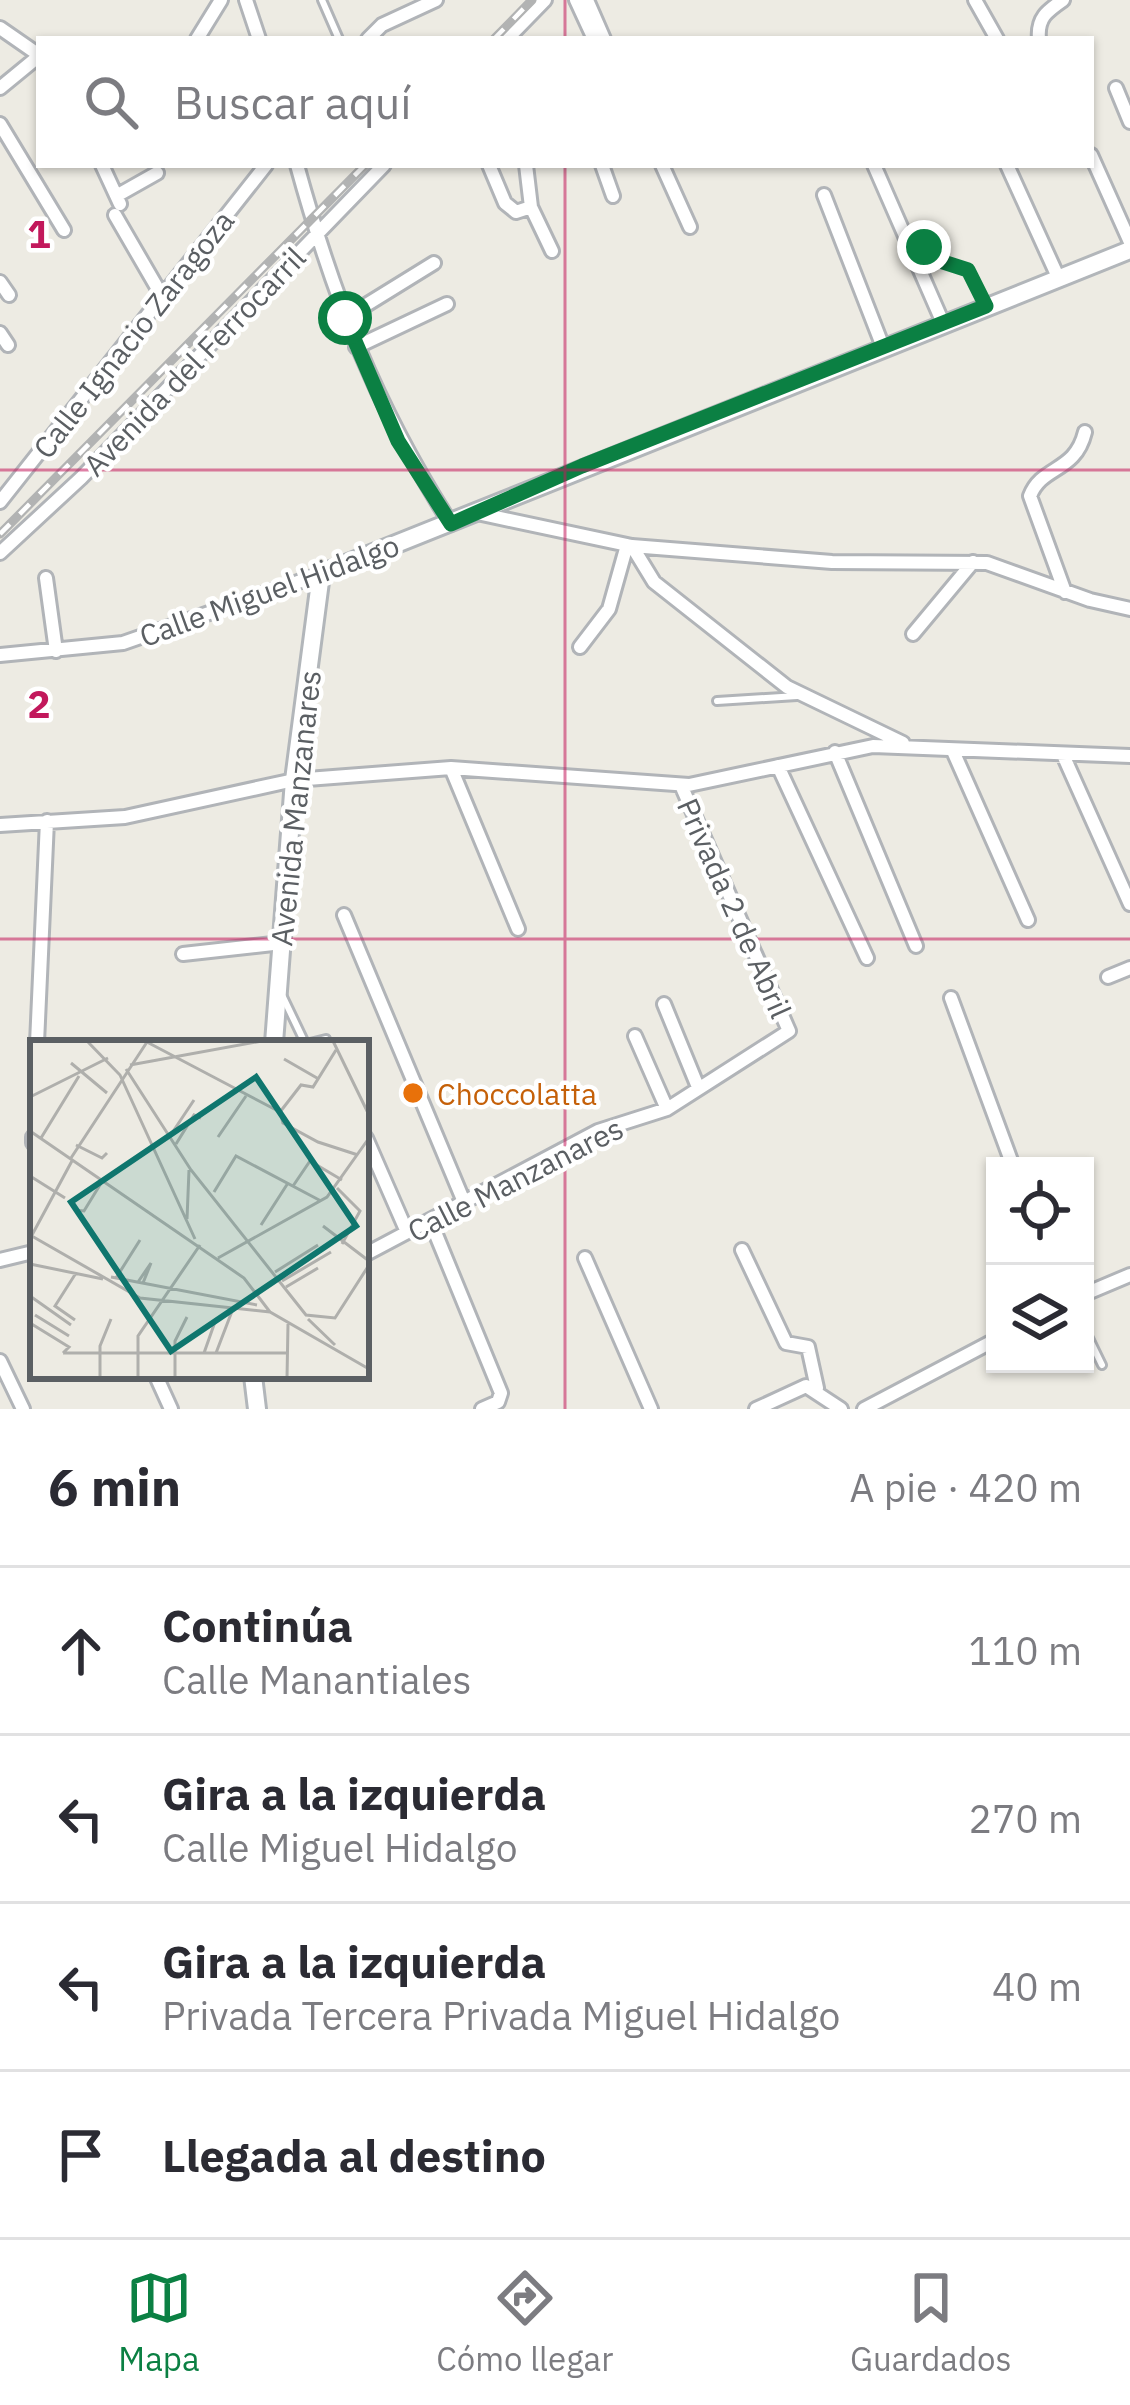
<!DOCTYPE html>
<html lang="es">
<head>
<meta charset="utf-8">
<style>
  body { margin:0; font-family:"IBM Plex Sans",sans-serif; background:#f2f2f3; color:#2b2b33 }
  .controls { position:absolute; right:36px; bottom:36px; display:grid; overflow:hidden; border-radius:0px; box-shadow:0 3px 9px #0004 }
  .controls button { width:108px; height:108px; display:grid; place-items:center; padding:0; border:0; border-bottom:3px solid #e1e1e2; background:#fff; color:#2b2b33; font:60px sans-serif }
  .stop { position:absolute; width:36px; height:36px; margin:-27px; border:9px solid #0b8043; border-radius:50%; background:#fff }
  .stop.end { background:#0b8043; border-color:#fff; box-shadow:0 3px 12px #0008 }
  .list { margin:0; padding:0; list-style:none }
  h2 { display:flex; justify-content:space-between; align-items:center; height:156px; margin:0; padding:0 48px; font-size:51px }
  h2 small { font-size:39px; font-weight:400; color:#7c7c81 }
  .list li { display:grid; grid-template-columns:78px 1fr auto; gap:36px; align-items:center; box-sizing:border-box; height:168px; padding:0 48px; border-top:3px solid #e1e1e2 }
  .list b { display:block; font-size:45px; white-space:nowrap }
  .list p { margin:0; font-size:39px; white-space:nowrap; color:#7c7c81 }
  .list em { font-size:39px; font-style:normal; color:#7c7c81 }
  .icon { flex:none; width:66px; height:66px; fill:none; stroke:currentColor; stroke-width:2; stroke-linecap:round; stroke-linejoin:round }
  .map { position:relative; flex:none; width:1130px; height:1409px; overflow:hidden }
  .search { position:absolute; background:#fff; box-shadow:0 3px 9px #0004; left:36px; right:36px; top:36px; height:132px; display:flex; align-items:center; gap:30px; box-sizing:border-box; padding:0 42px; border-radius:0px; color:#7c7c81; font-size:45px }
  .sheet { height:828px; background:#fff }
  nav { display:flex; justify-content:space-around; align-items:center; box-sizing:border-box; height:168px; border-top:3px solid #e1e1e2; background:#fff; font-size:33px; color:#7c7c81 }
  nav a { display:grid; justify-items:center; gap:6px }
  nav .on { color:#0b8043 }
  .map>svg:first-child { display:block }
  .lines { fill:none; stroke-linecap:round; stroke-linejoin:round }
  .lane-casing { stroke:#b1b4b8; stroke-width:12 }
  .street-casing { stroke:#b1b4b8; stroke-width:18 }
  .secondary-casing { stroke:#b2b6ba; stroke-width:22 }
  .lane { stroke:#fff; stroke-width:6 }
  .street { stroke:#fff; stroke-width:12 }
  .secondary { stroke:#fff; stroke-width:16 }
  .rail-casing { stroke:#b2b3b3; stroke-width:9 }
  .rail { stroke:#fff; stroke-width:4.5; stroke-dasharray:14; stroke-linecap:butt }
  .route { stroke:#0b8043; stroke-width:15 }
  .grid { fill:none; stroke:#c2185b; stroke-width:3; stroke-opacity:0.55 }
  .food-dot { fill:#e8710a; stroke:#fff; stroke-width:4.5 }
  .labels { text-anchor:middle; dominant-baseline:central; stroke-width:9; stroke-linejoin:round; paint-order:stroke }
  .street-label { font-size:30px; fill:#5b5f63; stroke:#fff }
  .food-label { font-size:30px; fill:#c56008; stroke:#fff; text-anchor:start }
  .inset-road { fill:none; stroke:#afafac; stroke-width:3 }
  .view { fill:#0f766e; fill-opacity:0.15; stroke:#0f766e; stroke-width:6 }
  .inset-edge { fill:none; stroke:#5b5f63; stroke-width:6 }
  .grid-label { font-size:39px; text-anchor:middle; font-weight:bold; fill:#c2185b; stroke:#fff; stroke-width:9; stroke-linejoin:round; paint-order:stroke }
</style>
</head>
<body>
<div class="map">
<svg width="1130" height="1409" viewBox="0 0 1130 1409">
  <rect width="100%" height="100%" fill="#edebe3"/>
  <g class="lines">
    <g class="lane-casing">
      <path id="lane" d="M322,0L339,39
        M924,247L935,259L968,270L984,303
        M717,701L797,696
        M283,997L305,1043
        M310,1043L326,1039
        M1085,1330L1102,1365"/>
    </g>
    <g class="street-casing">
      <path id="street" d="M246,0L259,39
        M576,0L594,39
        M587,0L604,39
        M975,0L997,39
        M0,28L39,55
        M197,39L221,0
        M368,39L382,25L436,0
        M507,39L545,0
        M1039,39C1037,18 1047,11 1063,0
        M0,88L39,56
        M1116,88L1130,122
        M0,124L64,230
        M1091,155L1130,242
        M102,165L120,204
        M297,165C334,299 376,407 451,524
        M489,165L505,203L516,212L531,207L526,165
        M602,165L613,196
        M662,165L690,227
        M874,165L943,323
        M1007,165L1058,277
        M118,195L157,173
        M824,195L883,347
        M531,207L552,251
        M115,215L162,296
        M0,282L9,295
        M345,318L434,263
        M0,333L8,345
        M356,347L447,304
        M0,502L266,165
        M477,513L632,546L832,562L987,563L1090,600L1130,609
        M632,546L654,582L787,687L903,743
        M0,553L81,478L384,165
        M46,578L56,651
        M1065,592L1030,496C1042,465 1075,473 1085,432
        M913,634L973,562
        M580,647L609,609L627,545
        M0,655L123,643L321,574
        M953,751L1028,920
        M835,752L916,946
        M1064,757L1130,904
        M778,766L867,958
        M451,768L518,929
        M0,825L125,817L294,780L451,768L689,785L873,746L1130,756
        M344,915L464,1202
        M183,954L282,943
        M1108,977L1130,968
        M951,998L1013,1166
        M664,1004L698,1087
        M635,1036L667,1109
        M37,1043L47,821
        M366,1138L407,1232
        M33,1143V1137
        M430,1220L501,1393L498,1402L482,1409
        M742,1250L786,1343L808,1347L817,1388
        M366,1254L598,1131L667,1109L789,1031L681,785
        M585,1258L651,1409
        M0,1260L33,1252
        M1085,1294L1130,1275
        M0,1361L23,1409
        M156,1376L171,1409
        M756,1409L806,1386L841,1409
        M864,1409L995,1340"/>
    </g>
    <g class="secondary-casing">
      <path id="secondary" d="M274,1043L294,780L321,574L1130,250
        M253,1376L257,1409"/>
    </g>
    <use href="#lane" class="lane"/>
    <use href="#street" class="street"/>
    <use href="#secondary" class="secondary"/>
    <g class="rail-casing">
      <path id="rail" d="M494,39L532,0
        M0,534L365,165"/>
    </g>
    <use href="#rail" class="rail"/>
  </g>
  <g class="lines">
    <path class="route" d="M345,318L398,441L451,524L582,466L986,306L968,270L934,259L924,247"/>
  </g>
  <path class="grid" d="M565,0V39M565,165V1409M0,470H1130M0,939H1130"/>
  <circle class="food-dot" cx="413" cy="1093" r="12"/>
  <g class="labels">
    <g class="street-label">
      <text transform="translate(133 334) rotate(-52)">Calle Ignacio Zaragoza</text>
      <text transform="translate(194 361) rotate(-46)">Avenida del Ferrocarril</text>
      <text transform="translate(269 590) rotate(-20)">Calle Miguel Hidalgo</text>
      <text transform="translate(295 808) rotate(-84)">Avenida Manzanares</text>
      <text transform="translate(735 908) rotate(66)">Privada 2 de Abril</text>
      <text transform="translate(515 1179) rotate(-27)">Calle Manzanares</text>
    </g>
    <g class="food-label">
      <text x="437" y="1093">Choccolatta</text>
    </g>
  </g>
  <g transform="translate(30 1040)">
    <rect width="339" height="339" fill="#edebe3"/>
    <path class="inset-road" d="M57,1L90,35L165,199M115,1L250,72L253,83L288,102L328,115M303,1L339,75M254,19L287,38M41,23L77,53M100,25L232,1M96,29L161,130L276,275L305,278L339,225M0,57L78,18M250,72L271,45L283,47L306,10M0,91L214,238L240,272M140,96L164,60M188,97L216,56M11,98L49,36M146,104L164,75L171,78M46,105L72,118L77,113M41,118L117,2M0,136L35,158M263,146L280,121L312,140M307,148L330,171L312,204M184,152L206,116L291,161M44,170L54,171L73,140M157,179L159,130M231,185L258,143M293,186L339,221M0,195L110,258L240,272L339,329M2,195L43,119M188,218L297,157L339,98M0,224L73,239M245,232L288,205M81,237L227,265M86,238L110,200M252,241L301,212M108,242L121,223L113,243M256,247L288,228M0,256L41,285M5,275L39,296M278,279L305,305M45,280L25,266L46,233M0,283L39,307L33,313M33,313H257M174,313L186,279M186,313L204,266M70,338V306L81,279M108,338V296L170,205M145,338V301L157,277M257,338L258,284"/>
    <path class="view" d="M226,37L326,186L141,311L41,162Z"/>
    <rect width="339" height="339" class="inset-edge"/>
  </g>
  <g class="grid-label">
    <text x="39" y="248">1</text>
    <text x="39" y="718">2</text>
  </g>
</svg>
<div class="controls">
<button><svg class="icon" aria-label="locate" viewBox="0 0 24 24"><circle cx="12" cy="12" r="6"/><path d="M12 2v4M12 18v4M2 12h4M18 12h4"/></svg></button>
<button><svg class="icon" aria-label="layers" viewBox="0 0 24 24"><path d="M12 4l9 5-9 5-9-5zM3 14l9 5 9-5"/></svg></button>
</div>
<div class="stop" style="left:345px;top:318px"></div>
<div class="stop end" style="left:924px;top:247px"></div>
<div class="search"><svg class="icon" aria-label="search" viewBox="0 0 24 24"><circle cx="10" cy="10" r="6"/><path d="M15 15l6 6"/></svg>Buscar aquí</div>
</div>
<section class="sheet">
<h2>6 min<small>A pie · 420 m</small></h2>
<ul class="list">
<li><svg class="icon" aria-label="ahead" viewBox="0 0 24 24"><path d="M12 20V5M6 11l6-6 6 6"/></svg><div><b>Continúa</b><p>Calle Manantiales</p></div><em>110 m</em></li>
<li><svg class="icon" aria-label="left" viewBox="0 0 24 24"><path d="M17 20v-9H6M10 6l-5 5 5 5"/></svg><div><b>Gira a la izquierda</b><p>Calle Miguel Hidalgo</p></div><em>270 m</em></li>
<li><svg class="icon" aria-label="left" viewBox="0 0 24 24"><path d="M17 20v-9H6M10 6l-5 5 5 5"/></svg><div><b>Gira a la izquierda</b><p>Privada Tercera Privada Miguel Hidalgo</p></div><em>40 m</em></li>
<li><svg class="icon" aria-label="arrive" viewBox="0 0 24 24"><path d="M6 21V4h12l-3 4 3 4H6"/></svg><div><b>Llegada al destino</b></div></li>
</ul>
</section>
<nav>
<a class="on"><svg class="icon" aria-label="map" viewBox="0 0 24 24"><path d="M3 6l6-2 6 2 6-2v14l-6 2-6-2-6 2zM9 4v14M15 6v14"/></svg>Mapa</a>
<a><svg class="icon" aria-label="directions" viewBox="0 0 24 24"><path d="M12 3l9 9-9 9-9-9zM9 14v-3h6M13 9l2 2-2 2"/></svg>Cómo llegar</a>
<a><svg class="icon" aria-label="saved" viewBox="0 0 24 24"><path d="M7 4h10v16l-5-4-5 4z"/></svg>Guardados</a>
</nav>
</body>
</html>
